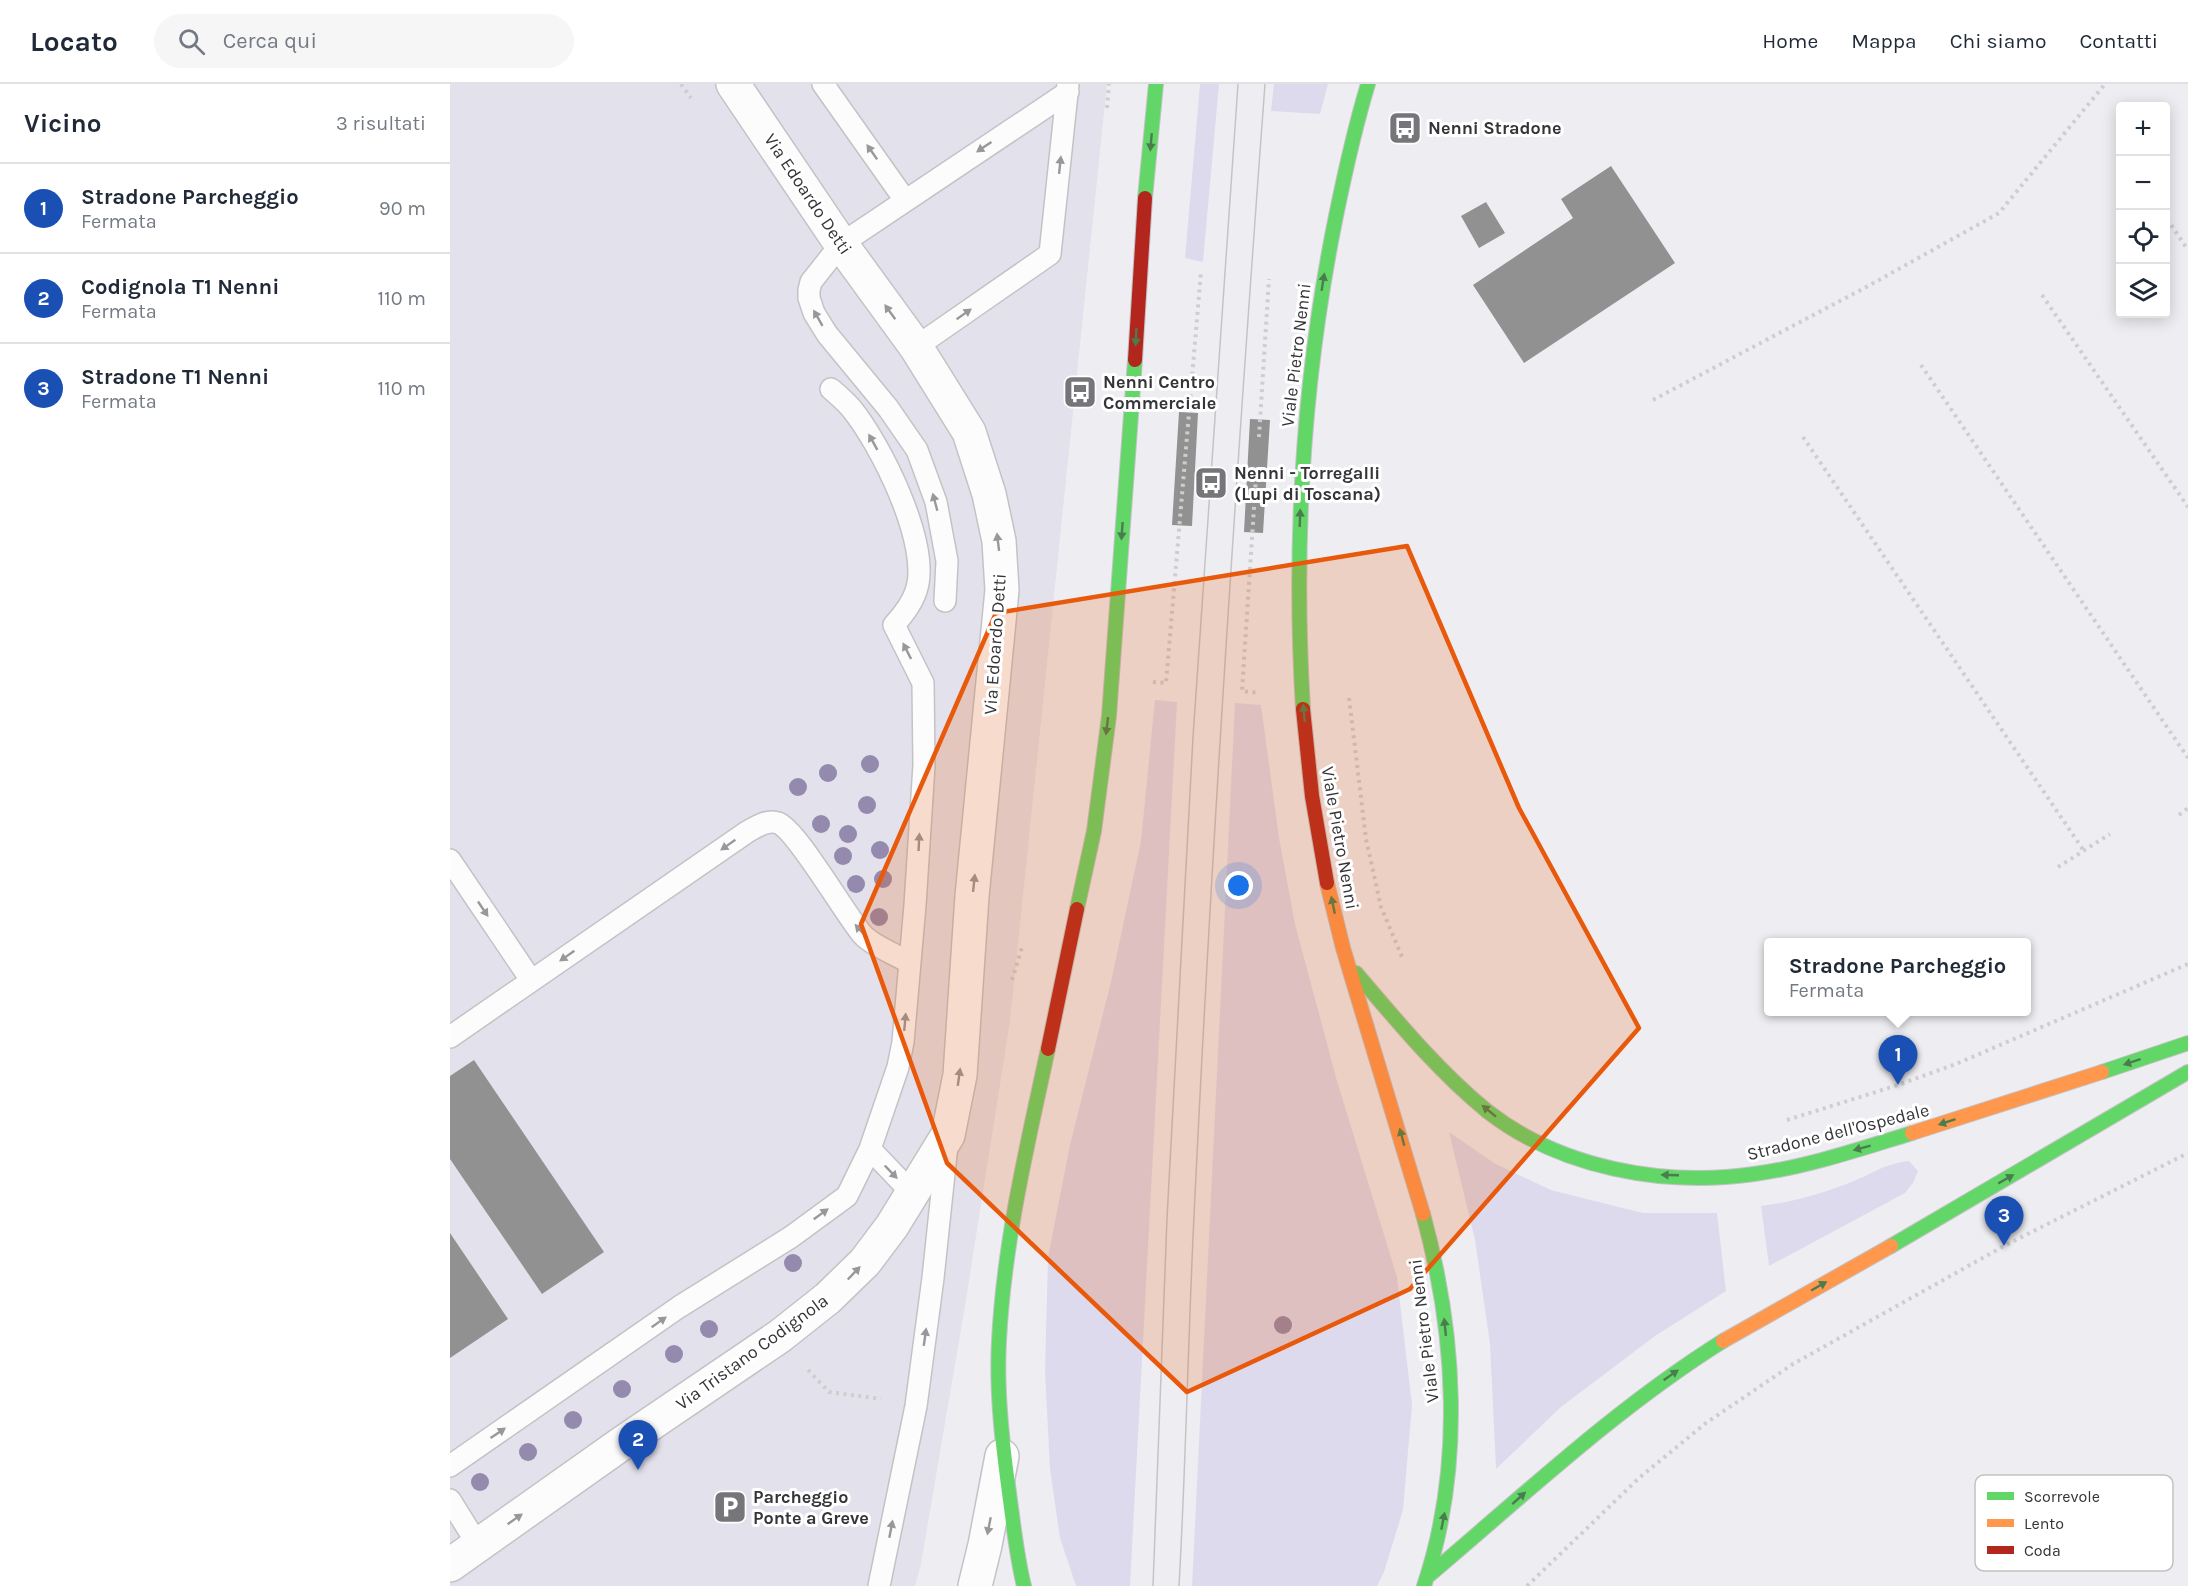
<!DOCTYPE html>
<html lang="it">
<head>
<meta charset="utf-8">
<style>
  body { margin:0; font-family:Karla,sans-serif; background:#f6f6f7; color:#1f2937 }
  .controls { position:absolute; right:18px; top:18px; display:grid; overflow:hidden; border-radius:6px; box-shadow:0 3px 15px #0003 }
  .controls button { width:54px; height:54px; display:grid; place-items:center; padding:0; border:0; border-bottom:2px solid #e0e1e3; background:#fff; color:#1f2937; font:30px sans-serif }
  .you { position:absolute; left:789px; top:802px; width:21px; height:21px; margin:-15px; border:4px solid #fff; border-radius:50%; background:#1a73e8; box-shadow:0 0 0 9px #1a73e833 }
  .badge { display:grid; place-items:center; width:39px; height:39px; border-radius:50%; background:#0b8043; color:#fff; font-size:20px; font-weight:700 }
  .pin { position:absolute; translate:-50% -50px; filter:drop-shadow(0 2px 3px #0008) }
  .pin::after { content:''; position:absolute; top:32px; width:21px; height:18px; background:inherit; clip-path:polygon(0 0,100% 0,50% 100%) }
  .popup { position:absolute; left:1314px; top:854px; width:267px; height:78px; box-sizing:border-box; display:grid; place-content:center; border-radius:6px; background:#fff; filter:drop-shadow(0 2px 4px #0005); font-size:20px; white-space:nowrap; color:#747a83 }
  .popup b { font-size:22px; color:#1f2937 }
  .popup::after { content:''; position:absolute; left:50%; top:100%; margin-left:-12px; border:12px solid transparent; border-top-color:#fff }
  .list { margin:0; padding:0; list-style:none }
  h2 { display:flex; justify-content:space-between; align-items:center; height:78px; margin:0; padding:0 24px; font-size:26px }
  h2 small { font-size:20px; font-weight:400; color:#747a83 }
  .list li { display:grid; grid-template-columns:39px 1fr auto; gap:18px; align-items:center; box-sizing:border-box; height:90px; padding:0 24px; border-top:2px solid #e0e1e3 }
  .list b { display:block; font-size:22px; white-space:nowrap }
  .list p { margin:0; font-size:20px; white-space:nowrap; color:#747a83 }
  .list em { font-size:20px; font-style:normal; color:#747a83 }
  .icon { flex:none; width:33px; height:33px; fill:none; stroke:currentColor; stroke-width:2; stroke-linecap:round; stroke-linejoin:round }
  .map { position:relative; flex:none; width:1738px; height:1502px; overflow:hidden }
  header { display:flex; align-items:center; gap:36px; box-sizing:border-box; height:84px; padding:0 30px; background:#fff; border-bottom:2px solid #e0e1e3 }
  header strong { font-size:28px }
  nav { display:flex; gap:33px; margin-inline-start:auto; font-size:21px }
  .search { width:420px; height:54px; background:#f6f6f7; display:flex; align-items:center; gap:15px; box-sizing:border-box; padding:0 21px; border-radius:33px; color:#747a83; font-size:22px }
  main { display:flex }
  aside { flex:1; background:#fff }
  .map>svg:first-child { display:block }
  .built { fill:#e3e1ec }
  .grass { fill:#dedaee }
  .building { fill:#919192 }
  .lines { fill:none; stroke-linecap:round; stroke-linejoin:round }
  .lane-casing { stroke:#c3c3c6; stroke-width:24 }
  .street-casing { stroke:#c3c3c6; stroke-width:36 }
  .fast-casing { stroke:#c3c3c6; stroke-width:16 }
  .slow-casing { stroke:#c3c3c6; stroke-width:16 }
  .jam-casing { stroke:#c3c3c6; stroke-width:16 }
  .path { stroke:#cececf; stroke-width:4; stroke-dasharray:3 4.5; stroke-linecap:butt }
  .lane { stroke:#fcfcfd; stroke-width:21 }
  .street { stroke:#fcfcfd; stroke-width:33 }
  .fast { stroke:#63d668; stroke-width:14 }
  .slow { stroke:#ff974d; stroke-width:14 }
  .jam { stroke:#b3261e; stroke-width:14 }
  .tram { stroke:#c4c4c5; stroke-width:1.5 }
  .tree { fill:#938aad }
  .oneway { fill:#4a7d4e }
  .oneway2 { fill:#98989a }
  .marked { fill:#e8590c; fill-opacity:0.2; stroke:#e8590c; stroke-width:4.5; stroke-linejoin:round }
  .labels { text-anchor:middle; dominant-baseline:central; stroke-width:6; stroke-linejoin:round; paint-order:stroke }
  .poi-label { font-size:18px; font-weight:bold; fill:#353438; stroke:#fff; text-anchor:start }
  .street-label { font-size:18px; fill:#353438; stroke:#fff }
  .key { fill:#fff; stroke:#c2c2c3; stroke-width:1.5 }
  .key-label { font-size:16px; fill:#353438 }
</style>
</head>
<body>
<header>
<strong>Locato</strong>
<div class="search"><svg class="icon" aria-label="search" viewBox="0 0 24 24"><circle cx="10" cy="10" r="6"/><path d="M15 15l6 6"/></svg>Cerca qui</div>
<nav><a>Home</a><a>Mappa</a><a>Chi siamo</a><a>Contatti</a></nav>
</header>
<main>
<aside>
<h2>Vicino<small>3 risultati</small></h2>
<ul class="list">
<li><span class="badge" style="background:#1a4fb4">1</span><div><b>Stradone Parcheggio</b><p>Fermata</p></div><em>90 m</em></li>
<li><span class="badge" style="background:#1a4fb4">2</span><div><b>Codignola T1 Nenni</b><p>Fermata</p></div><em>110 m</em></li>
<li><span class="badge" style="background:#1a4fb4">3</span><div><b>Stradone T1 Nenni</b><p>Fermata</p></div><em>110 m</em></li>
</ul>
</aside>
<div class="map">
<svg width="1738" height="1502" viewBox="0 0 1738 1502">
  <rect width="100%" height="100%" fill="#eeeef2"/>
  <path class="built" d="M0,0H657L560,937L515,1222L471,1480L465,1502H0Z"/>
  <path class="grass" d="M750,0H769L753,178L735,174Z
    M824,0H878L870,30L821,27Z
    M705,616L727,618L680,1502H626L610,1454L600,1385L595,1288L598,1173L620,1061L661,898L691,757Z
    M785,619L811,621L829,754L845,840L887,997L947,1193L962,1321L953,1426L934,1488L927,1502H742Z
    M999,1048L1044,1079L1101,1106L1193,1129H1267L1276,1207L1205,1252L1111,1323L1046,1385L1040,1260L1025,1156Z
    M1459,1077L1468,1087L1463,1099L1455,1109L1319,1182L1311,1122C1344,1118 1375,1109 1406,1096C1427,1087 1435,1080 1459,1077Z"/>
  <path class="building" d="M1161,82L1225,179L1074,279L1023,201L1123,134L1111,115Z
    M1036,118L1055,149L1029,164L1011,132Z
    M729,328L748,329L742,442L722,441Z
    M800,335L820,336L813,449L794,448Z
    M24,976L154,1168L92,1210L0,1075V992Z
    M0,1149L58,1235L0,1274Z"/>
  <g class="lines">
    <g class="lane-casing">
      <path id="lane" d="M373,0L455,116
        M466,263L600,170L618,0
        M495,517L497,477L486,418L467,366L438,324L377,250L364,229L359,214V206L361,198L391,160L618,8
        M0,776L81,896
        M0,953L297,748C306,743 317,735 328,739C346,745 395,830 412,850C421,861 447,871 460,879
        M420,1065L463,1110
        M0,1382L229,1223L341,1153L397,1112L420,1065L448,983L453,958L465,821L474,681L473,599L444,541C453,531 462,520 466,507C482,462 430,359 401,324C395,317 388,311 381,305
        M0,1416L28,1461
        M429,1502L466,1322L483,1194L497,1061"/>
    </g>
    <g class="street-casing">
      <path id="street" d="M0,1481L171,1360L330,1252L378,1214L415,1178L442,1142L498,1051L510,991L522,812L552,506L549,457L539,410L519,348L466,263L391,160L283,0
        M525,1502L535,1461L552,1372"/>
    </g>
    <g class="fast-casing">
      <path id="fast" d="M695,114L706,0
        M853,625C843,460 853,294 886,132C895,88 905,43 918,0
        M627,825L644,747L659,632L685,276
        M906,889C947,937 988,987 1037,1027C1110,1084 1213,1103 1304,1090C1357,1083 1410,1065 1462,1049
        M1652,988L1738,959
        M973,1130C1006,1250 1014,1383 974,1502
        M1441,1162L1738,988
        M977,1493C1073,1412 1166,1324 1273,1257
        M574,1502C567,1474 564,1445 560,1416C553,1364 546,1310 549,1257C554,1158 577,1062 598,965"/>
    </g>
    <g class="slow-casing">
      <path id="slow" d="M877,799L893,864L973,1130
        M1462,1049L1652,988
        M1273,1257L1441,1162"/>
    </g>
    <g class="jam-casing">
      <path id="jam" d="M685,276L695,114
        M853,625L862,712L877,799
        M598,965L627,825"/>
    </g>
    <path class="path" d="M231,0L241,14
      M657,24L659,0
      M1717,135L1738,166
      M1592,211L1738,423
      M1471,281L1738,674
      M1203,316L1420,201L1549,129L1655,0
      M809,353L819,195
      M1353,353L1634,767
      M806,393L792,607L810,609
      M703,598L716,599L751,188
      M899,614L916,755L931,823L952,873
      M1729,731L1738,724
      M1608,783L1660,750
      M562,896L572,863
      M1337,1036L1448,1001L1506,980L1738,880
      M358,1286L379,1308L431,1315
      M1077,1502L1189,1394L1256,1339L1343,1280L1554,1162L1738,1069"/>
    <use href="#lane" class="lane"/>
    <use href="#street" class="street"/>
    <use href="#fast" class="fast"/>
    <use href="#slow" class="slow"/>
    <use href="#jam" class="jam"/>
    <path class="tram" d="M703,1502L717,1134L743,653L788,0
      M729,1502C736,1379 738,1255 744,1132C762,754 787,377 815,0"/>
  </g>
  <g class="tree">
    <circle cx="420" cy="680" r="9"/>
    <circle cx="378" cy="689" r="9"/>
    <circle cx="348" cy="703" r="9"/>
    <circle cx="417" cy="721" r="9"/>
    <circle cx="371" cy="740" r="9"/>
    <circle cx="398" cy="750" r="9"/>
    <circle cx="430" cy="766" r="9"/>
    <circle cx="393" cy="772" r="9"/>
    <circle cx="433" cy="795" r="9"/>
    <circle cx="406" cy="800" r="9"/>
    <circle cx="429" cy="833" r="9"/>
    <circle cx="343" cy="1179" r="9"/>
    <circle cx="833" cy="1241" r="9"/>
    <circle cx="259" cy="1245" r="9"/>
    <circle cx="224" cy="1270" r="9"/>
    <circle cx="172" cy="1305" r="9"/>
    <circle cx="123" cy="1336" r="9"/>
    <circle cx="78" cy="1368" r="9"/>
    <circle cx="30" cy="1398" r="9"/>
  </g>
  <defs><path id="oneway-solid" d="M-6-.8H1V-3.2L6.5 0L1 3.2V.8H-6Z" transform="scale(1.5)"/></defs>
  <g class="oneway">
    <use href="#oneway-solid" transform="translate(701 58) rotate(95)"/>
    <use href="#oneway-solid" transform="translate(873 198) rotate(-81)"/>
    <use href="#oneway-solid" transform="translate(686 253) rotate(93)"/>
    <use href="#oneway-solid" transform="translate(850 434) rotate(-88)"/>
    <use href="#oneway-solid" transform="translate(672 447) rotate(94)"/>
    <use href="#oneway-solid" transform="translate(854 629) rotate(-95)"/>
    <use href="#oneway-solid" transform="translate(657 642) rotate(97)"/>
    <use href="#oneway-solid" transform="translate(883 821) rotate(-102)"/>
    <use href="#oneway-solid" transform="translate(1682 978) rotate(162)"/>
    <use href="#oneway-solid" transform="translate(1039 1027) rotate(-141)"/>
    <use href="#oneway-solid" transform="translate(1497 1038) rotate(162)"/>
    <use href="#oneway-solid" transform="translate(952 1053) rotate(-105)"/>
    <use href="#oneway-solid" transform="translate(1412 1064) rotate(165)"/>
    <use href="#oneway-solid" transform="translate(1220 1091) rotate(-178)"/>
    <use href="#oneway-solid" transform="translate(1556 1095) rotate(-30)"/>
    <use href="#oneway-solid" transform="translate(1369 1202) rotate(-30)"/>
    <use href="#oneway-solid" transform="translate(995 1243) rotate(-96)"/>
    <use href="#oneway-solid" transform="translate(1221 1291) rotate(-35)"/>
    <use href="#oneway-solid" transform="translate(1069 1414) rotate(-42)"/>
    <use href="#oneway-solid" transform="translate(993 1437) rotate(-79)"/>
  </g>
  <g class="oneway2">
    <use href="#oneway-solid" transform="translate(534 63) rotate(146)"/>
    <use href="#oneway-solid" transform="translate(422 68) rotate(-125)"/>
    <use href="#oneway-solid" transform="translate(610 81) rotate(-84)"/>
    <use href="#oneway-solid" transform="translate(440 228) rotate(-126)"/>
    <use href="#oneway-solid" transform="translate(514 230) rotate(-35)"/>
    <use href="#oneway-solid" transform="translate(368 234) rotate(-120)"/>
    <use href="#oneway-solid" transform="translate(423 358) rotate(-119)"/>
    <use href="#oneway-solid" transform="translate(485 418) rotate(-105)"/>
    <use href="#oneway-solid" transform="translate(548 458) rotate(-97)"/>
    <use href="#oneway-solid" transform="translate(457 567) rotate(-117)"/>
    <use href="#oneway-solid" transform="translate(469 758) rotate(-87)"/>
    <use href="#oneway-solid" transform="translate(278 761) rotate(145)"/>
    <use href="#oneway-solid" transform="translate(524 799) rotate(-84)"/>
    <use href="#oneway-solid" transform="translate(33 825) rotate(56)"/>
    <use href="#oneway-solid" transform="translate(411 847) rotate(-132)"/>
    <use href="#oneway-solid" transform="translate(117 872) rotate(145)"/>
    <use href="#oneway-solid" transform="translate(455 938) rotate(-85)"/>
    <use href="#oneway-solid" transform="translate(509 993) rotate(-82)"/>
    <use href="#oneway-solid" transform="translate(441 1088) rotate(46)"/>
    <use href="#oneway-solid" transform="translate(371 1130) rotate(-36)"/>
    <use href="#oneway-solid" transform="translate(404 1189) rotate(-46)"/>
    <use href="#oneway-solid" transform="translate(209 1238) rotate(-35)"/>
    <use href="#oneway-solid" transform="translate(475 1253) rotate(-82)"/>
    <use href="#oneway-solid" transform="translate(48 1349) rotate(-34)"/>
    <use href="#oneway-solid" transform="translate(65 1435) rotate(-35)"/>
    <use href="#oneway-solid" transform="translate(539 1442) rotate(101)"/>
    <use href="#oneway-solid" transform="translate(441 1445) rotate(-79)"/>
  </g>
  <path class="marked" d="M957,462L1069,724L1189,944L960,1205L737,1308L497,1079L411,840L546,529Z"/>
  <defs>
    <g id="bus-square" transform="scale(1.725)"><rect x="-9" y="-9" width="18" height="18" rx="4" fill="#767579" stroke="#fff"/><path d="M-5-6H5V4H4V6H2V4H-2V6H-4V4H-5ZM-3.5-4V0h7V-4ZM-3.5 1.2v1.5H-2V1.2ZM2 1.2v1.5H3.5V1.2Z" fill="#fff"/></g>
    <g id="parking-square" transform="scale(1.725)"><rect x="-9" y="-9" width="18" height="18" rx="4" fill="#767579" stroke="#fff"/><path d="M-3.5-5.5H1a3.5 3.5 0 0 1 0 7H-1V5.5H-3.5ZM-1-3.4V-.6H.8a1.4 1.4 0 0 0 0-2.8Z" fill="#fff"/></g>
  </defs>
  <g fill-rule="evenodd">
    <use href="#bus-square" x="955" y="44"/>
    <use href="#bus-square" x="630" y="308"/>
    <use href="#bus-square" x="761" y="399"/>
    <use href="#parking-square" x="280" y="1423"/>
  </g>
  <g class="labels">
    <g class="poi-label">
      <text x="978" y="44">Nenni Stradone</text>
      <text x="653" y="298">Nenni Centro<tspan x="653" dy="21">Commerciale</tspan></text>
      <text x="784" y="389">Nenni - Torregalli<tspan x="784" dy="21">(Lupi di Toscana)</tspan></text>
      <text x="303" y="1413">Parcheggio<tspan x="303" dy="21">Ponte a Greve</tspan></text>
    </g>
    <g class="street-label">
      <text transform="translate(358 110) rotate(56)">Via Edoardo Detti</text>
      <text transform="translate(846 271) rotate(-83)">Viale Pietro Nenni</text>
      <text transform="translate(545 560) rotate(-86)">Via Edoardo Detti</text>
      <text transform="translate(890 754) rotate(80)">Viale Pietro Nenni</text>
      <text transform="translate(1388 1048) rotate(-14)">Stradone dell'Ospedale</text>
      <text transform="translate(974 1247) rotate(-97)">Viale Pietro Nenni</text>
      <text transform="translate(302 1268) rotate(-36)">Via Tristano Codignola</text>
    </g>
  </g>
  <rect x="1525" y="1391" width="198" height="96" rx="9" class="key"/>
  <rect x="1537" y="1408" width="27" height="8" fill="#63d668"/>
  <rect x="1537" y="1435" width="27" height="8" fill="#ff974d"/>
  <rect x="1537" y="1462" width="27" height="8" fill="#b3261e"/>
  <g class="key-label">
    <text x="1574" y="1418">Scorrevole</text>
    <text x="1574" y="1445">Lento</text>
    <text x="1574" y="1472">Coda</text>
  </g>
</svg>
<div class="controls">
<button>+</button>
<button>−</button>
<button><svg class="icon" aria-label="locate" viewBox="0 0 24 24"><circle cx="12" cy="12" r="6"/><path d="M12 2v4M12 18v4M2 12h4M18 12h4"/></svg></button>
<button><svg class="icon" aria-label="layers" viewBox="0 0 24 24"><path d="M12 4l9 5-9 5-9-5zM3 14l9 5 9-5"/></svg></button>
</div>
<div class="you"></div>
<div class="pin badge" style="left:1448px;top:1001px;background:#1a4fb4">1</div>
<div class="popup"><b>Stradone Parcheggio</b>Fermata</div>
<div class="pin badge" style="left:188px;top:1386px;background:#1a4fb4">2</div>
<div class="pin badge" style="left:1554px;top:1162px;background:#1a4fb4">3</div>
</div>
</main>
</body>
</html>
